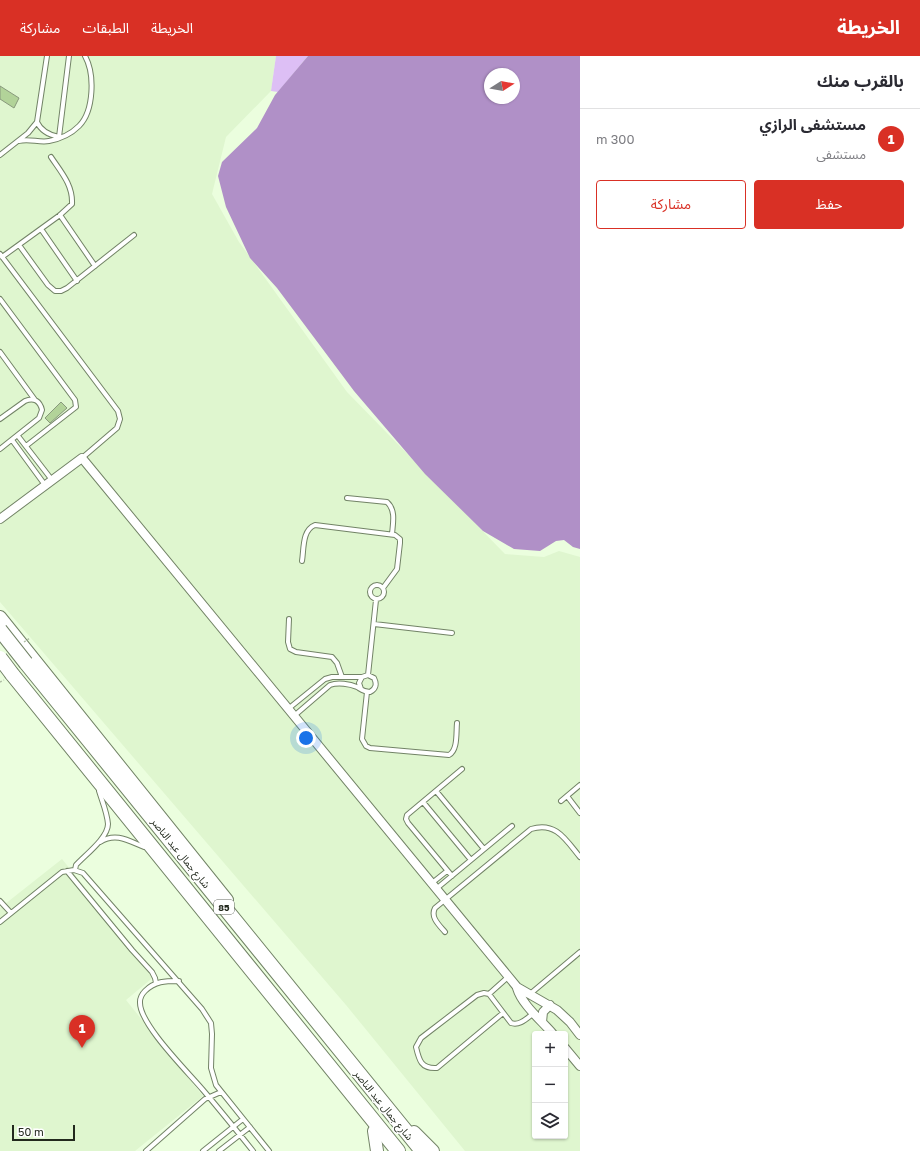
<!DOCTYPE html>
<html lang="ar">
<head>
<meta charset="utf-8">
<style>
  body { margin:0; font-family:"Golos Text","Noto Sans Arabic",sans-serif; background:#f7f7f7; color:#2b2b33; direction:rtl }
  .controls { position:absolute; right:12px; bottom:12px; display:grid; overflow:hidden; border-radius:4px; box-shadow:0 1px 3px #0004 }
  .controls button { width:36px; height:36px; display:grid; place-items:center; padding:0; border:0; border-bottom:1px solid #e1e1e2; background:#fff; color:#2b2b33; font:20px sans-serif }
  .compass { position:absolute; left:484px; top:12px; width:36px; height:36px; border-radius:50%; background:#fff; box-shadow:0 1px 3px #0004; rotate:79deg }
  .scale { position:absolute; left:12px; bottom:10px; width:63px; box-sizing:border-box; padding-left:4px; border:2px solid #22291d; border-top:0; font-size:11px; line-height:14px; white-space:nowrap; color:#22291d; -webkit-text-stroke:3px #fff; paint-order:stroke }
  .you { position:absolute; left:306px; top:682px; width:14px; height:14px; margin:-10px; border:3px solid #fff; border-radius:50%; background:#1a73e8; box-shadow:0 0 0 6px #1a73e833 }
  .badge { display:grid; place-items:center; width:26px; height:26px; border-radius:50%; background:#d93025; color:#fff; font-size:13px; font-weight:700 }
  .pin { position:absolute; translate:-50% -33px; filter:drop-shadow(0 1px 2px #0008) }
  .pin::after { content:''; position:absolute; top:21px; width:14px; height:12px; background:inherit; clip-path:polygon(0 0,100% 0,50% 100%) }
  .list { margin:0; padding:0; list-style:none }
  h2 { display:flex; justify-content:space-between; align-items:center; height:52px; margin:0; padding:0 16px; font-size:17px }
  h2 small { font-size:13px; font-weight:400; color:#7c7c81 }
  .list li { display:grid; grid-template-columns:26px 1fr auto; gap:12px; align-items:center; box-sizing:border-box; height:60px; padding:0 16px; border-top:1px solid #e1e1e2 }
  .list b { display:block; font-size:15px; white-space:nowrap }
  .list p { margin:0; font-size:13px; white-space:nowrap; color:#7c7c81 }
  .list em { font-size:13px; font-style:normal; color:#7c7c81 }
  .actions { display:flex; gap:8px; padding:12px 16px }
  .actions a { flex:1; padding:9px 0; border:1px solid #d93025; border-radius:4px; text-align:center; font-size:14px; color:#d93025 }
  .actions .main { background:#d93025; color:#fff }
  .icon { flex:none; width:22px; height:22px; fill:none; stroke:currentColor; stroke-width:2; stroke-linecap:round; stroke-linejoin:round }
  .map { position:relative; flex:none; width:580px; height:1095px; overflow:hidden; direction:ltr }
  header { display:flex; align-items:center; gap:24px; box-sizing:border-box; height:56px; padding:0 20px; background:#d93025; color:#fff }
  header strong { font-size:19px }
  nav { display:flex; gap:22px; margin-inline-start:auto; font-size:14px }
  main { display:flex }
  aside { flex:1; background:#fff }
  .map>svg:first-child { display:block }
  .built { fill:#dff6cf; fill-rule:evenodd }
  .green { fill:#ddbff5 }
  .water { fill:#b090c7; fill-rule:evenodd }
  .building { fill:#b2d399; stroke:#88997c }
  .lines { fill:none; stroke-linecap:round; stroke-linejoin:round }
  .service-casing { stroke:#728366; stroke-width:6 }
  .minor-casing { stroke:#728366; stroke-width:10 }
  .secondary-casing { stroke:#728366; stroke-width:14 }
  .trunk-casing { stroke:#728366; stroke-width:16 }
  .path { stroke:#afbea4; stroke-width:1.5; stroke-dasharray:2 2; stroke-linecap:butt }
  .service { stroke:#fff; stroke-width:4 }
  .minor { stroke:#fff; stroke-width:8 }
  .secondary { stroke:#fff; stroke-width:12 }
  .trunk { stroke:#fff; stroke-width:14 }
  .trunk-bridge-casing { stroke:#728366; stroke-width:16; stroke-linecap:butt }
  .path-bridge { stroke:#afbea4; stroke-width:1.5; stroke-dasharray:2 2; stroke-linecap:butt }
  .trunk-bridge { stroke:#fff; stroke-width:14 }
  .labels { text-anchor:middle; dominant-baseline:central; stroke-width:3; stroke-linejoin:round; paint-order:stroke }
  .shield { fill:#fff; stroke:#646961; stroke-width:1 }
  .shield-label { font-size:9px; font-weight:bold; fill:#22291d }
  .street-label { font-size:10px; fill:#22291d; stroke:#fff }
</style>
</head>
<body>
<header>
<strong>الخريطة</strong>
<nav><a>الخريطة</a><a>الطبقات</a><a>مشاركة</a></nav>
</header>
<main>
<aside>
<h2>بالقرب منك<small></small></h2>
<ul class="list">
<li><span class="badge">1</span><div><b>مستشفى الرازي</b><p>مستشفى</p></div><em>300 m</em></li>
</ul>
<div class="actions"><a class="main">حفظ</a><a>مشاركة</a></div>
</aside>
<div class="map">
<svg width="580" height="1095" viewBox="0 0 580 1095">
  <rect width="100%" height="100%" fill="#ebfede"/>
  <path class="built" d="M0,0H276L271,35L226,81L212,138L239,186L347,336L505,498L544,501L559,495L580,501V1095H465L346,949L0,546ZM535,978H565V1080H535Z
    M62,803L156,919L126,944L203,1040L135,1095H0V852Z"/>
  <path class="green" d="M276,0H308L278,36L271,35Z"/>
  <path class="water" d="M308,0H580V493L573,491L564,484L556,485L540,495L514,493L483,475L425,418L354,335L277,232L250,202L226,151L218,120L222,106L257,72L275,39ZM490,18H514V42H490Z"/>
  <path class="building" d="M0,30L19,42L14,52L0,43Z
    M61,346L67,352L50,367L45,362Z"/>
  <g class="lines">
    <g class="service-casing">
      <path id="service" d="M37,66C41,75 49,79 59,81
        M59,81L69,0
        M19,85C29,82 39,87 49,85C60,83 71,78 79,70C94,55 95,18 85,0
        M0,99L28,77L37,66L47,0
        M60,159L95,210
        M41,173L77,225
        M19,189L48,229L55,235H61L67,232L134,179
        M0,198L118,355L120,363L117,372L82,402
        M2,201L60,159L72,148C73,129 61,116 51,101
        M0,243L75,344L76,351L26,390
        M0,296L35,344
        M0,363L25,345C34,341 40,345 42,354L39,362L0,393
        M18,380L52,424
        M12,384L45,429
        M347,442L387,446C396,454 393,467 392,478
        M302,505C304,493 302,474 315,469L395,479L400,483V487L397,513L383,532
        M370 536a7 7 0 1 1 14 0a7 7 0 1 1-14 0Z
        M289,563L288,586L290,593L296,596L332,601L337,607L342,621
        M374,568L452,577
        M368,619L376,544
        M367,636L362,683L366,690L370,692L449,699C458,694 456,677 457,667
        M288,653L325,623L332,621H362
        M294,660L330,629C338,626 350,628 357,631C362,634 364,636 370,636C376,633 377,628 374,622L368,619L362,621L359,627L361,633
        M436,735L484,793
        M567,740L580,757
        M561,745L580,729
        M423,746L471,804
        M100,786C116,776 129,785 144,791
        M75,814L76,809C85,799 108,782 108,768C107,756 102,745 99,735
        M67,815L132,894L152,916L155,922L156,927
        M452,820L408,767L406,763L407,759L462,713
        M432,827L447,815
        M436,833L512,770
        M0,845L11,857
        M0,866L62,816L74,814L83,817L202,953L211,967L212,978L211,1012L216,1029L269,1095
        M445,876C439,869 430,861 435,852L531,773C556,765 566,784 580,801
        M179,925C165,925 155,925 145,935C142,938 140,941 140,946C139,968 188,1016 203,1034C220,1054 237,1075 253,1095
        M489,938L508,921
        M530,938L580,896
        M503,957L437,1012C421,1013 419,1004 416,991L421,982L477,939L484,937L489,938L511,967C520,970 527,962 534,957
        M146,1095L205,1043L221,1036
        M203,1095L243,1063
        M219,1095L250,1071"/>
    </g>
    <g class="minor-casing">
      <path id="minor" d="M0,463L82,402L517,931L557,954L570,966L580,979
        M517,932C522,949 542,965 553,978
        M542,966L543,956L550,949
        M565,992L580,1010"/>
    </g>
    <g class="secondary-casing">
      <path id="secondary" d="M0,561L227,844
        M374,1075L377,1095
        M414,1076L433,1095"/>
    </g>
    <g class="trunk-casing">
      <path id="trunk" d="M26,607L422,1095
        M12,618L398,1095"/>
    </g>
    <path class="path" d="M0,626L4,624"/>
    <use href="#service" class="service"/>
    <use href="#minor" class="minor"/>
    <use href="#secondary" class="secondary"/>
    <use href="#trunk" class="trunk"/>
    <g class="trunk-bridge-casing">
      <path id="trunk-bridge" d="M0,574L26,607
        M0,602L12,618"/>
    </g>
    <path class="path-bridge" d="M24,586L30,582"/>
    <use href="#trunk-bridge" class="trunk-bridge"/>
  </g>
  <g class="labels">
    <rect class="shield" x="214" y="844" width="20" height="14" rx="3"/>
    <g class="shield-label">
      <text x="224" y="851">85</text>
    </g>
    <g class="street-label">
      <text transform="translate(181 797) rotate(51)">شارع جمال عبد الناصر</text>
      <text transform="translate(384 1049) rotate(51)">شارع جمال عبد الناصر</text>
    </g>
  </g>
</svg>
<div class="controls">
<button>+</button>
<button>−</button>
<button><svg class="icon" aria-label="layers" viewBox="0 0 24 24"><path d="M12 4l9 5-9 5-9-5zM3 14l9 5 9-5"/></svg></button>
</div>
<svg class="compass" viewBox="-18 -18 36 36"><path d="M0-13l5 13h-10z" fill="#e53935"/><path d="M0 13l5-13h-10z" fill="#7c7c81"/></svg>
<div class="scale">50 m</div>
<div class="you"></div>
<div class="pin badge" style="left:82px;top:992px">1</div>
</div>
</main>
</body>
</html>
